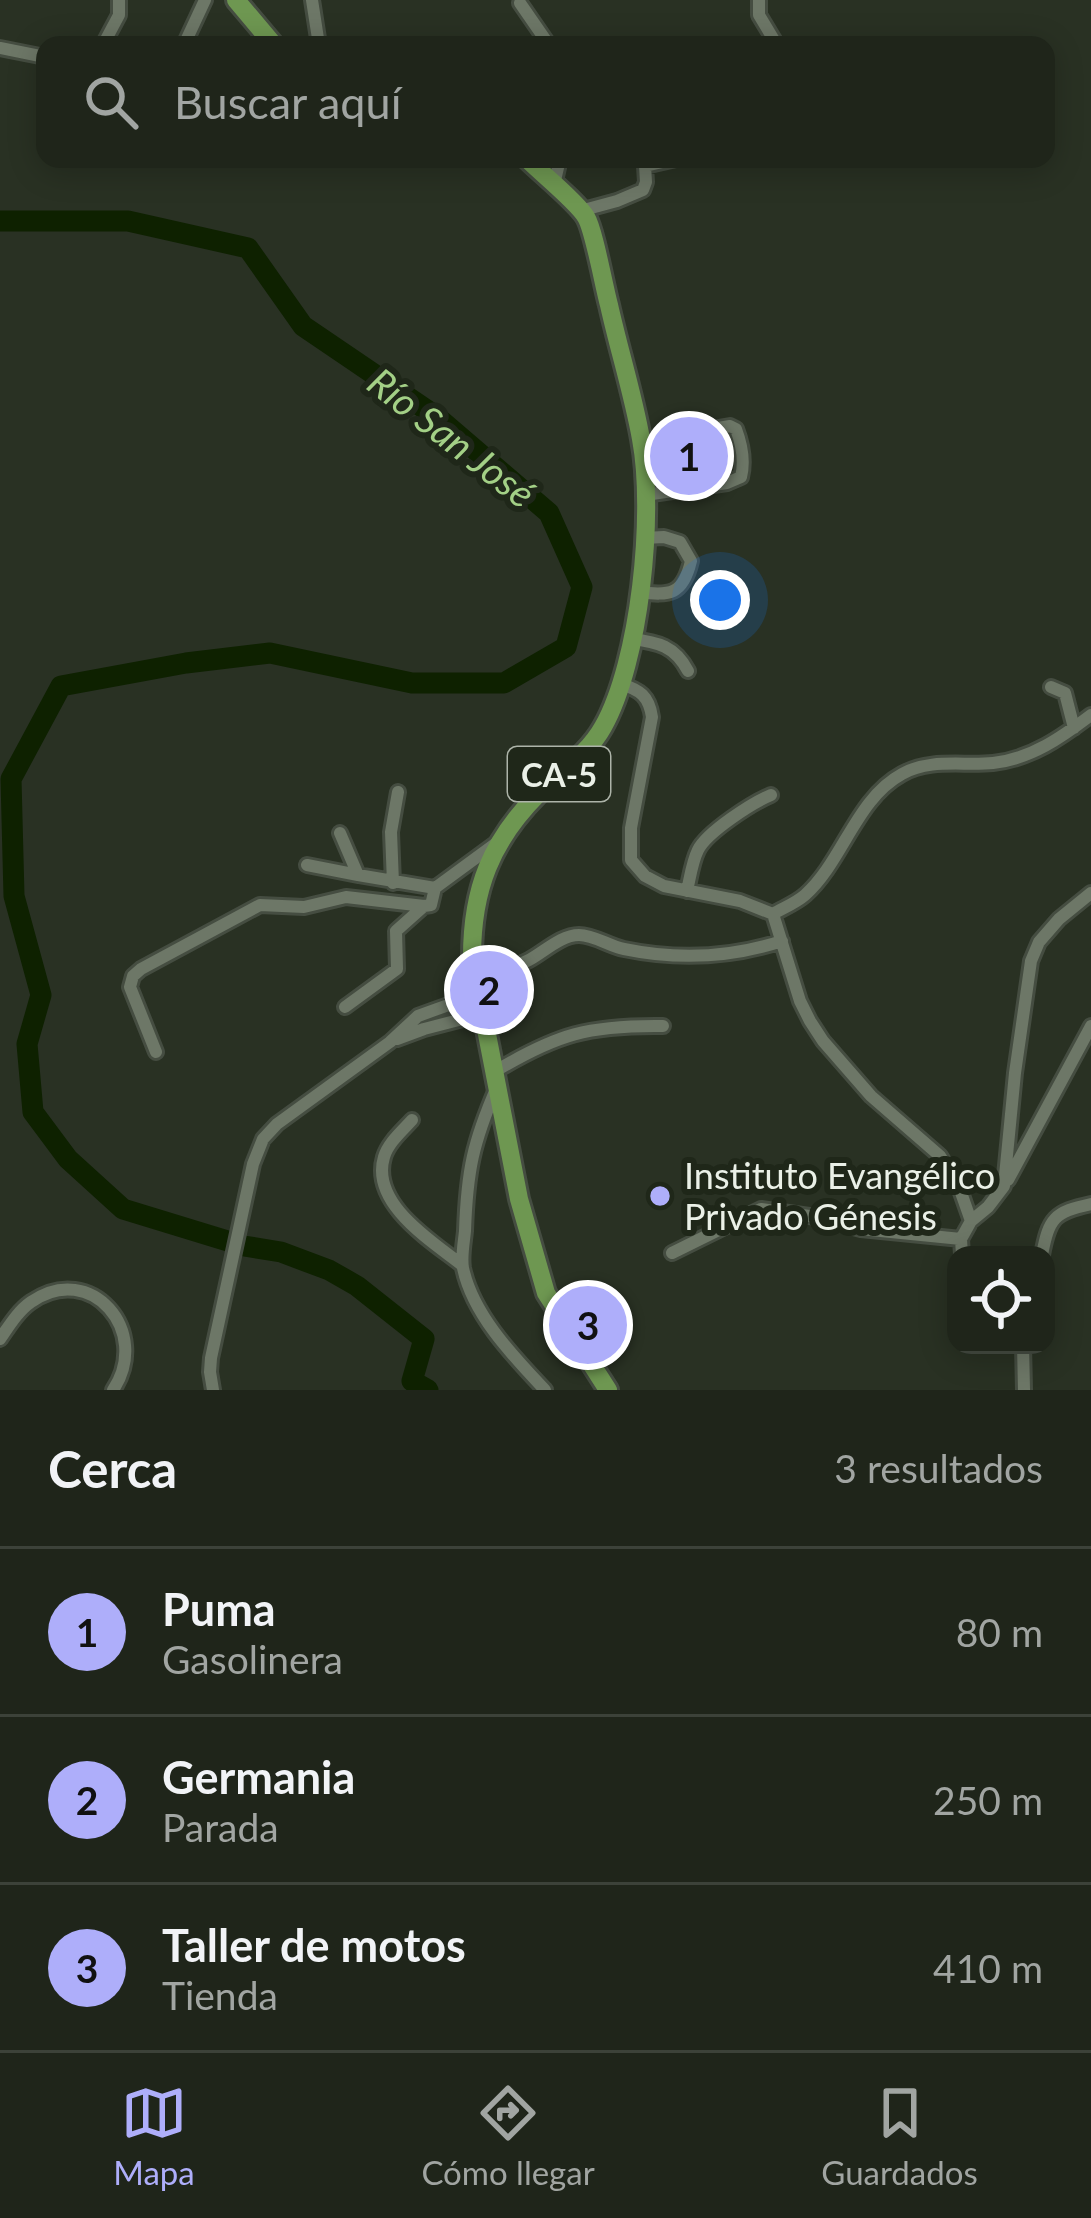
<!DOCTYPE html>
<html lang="es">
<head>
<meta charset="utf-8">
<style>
  body { margin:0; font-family:Lato,sans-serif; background:#272d23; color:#f1f3f6 }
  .controls { position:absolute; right:36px; bottom:36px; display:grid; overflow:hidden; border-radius:24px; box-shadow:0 6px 30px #0003 }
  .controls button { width:108px; height:108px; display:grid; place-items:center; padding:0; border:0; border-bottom:3px solid #3c4239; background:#1f251a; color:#f1f3f6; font:60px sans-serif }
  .you { position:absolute; left:720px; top:600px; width:42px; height:42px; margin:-30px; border:9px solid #fff; border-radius:50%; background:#1a73e8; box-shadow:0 0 0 18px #1a73e833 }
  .badge { display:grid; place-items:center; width:78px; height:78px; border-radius:50%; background:#aeaefa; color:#111; font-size:39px; font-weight:700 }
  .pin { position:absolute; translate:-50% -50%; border:6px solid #fff; box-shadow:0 3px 12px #0006 }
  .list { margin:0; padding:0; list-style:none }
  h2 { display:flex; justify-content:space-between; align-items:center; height:156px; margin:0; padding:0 48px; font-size:51px }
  h2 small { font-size:39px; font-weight:400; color:#a1a5a2 }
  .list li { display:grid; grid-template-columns:78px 1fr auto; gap:36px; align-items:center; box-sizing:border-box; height:168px; padding:0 48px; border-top:3px solid #3c4239 }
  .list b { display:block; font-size:45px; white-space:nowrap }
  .list p { margin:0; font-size:39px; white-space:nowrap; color:#a1a5a2 }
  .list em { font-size:39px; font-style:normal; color:#a1a5a2 }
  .icon { flex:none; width:66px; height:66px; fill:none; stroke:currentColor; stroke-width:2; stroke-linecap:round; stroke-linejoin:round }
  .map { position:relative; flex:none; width:1091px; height:1390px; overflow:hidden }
  .search { position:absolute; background:#1f251a; box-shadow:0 6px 30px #0003; left:36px; right:36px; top:36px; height:132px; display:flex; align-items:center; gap:30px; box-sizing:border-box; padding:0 42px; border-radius:24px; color:#a1a5a2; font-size:45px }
  .sheet { height:660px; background:#1f251a }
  nav { display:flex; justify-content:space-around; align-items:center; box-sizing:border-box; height:168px; border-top:3px solid #3c4239; background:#1f251a; font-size:33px; color:#a1a5a2 }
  nav a { display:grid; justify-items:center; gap:6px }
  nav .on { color:#aeaefa }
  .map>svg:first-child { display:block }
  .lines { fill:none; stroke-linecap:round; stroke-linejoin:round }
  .river { stroke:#0e2100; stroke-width:21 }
  .minor-casing { stroke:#454d41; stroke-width:18 }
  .highway-casing { stroke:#454d41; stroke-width:24 }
  .minor { stroke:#6d7767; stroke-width:12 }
  .highway { stroke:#6e9751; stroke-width:18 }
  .poi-dot { fill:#aeaefa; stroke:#1f2719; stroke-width:4.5 }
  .labels { text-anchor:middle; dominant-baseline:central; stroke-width:12; stroke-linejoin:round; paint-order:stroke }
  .shield { fill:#1f2719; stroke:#adb4a9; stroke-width:3 }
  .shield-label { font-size:33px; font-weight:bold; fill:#eaf0e7 }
  .poi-label { font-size:36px; fill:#eaf0e7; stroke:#1f2719; text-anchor:start }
  .water-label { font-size:39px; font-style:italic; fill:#a3d086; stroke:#1f2719 }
</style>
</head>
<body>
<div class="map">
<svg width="1091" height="1390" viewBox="0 0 1091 1390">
  <rect width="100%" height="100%" fill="#293123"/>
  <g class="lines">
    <path class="river" d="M0,221H128L248,248L303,326L437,417L549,513L582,587L566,647L504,683H412L270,653L186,663L61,686L11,779L14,896L41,995L27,1044L33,1112L68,1159L123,1209L244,1246L281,1252L329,1270L357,1286L424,1339L412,1381L428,1390"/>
    <g class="minor-casing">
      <path id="minor" d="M312,0L319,45
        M759,0V15L777,45
        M520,3L549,45
        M103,45L119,15V0
        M184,45L205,0
        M0,48L45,57
        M554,185L560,159
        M580,211L617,201L643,190L646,182L645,166L676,159
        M700,431L709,485
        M642,441L730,426L736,429C742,445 745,461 741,477L727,483L645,495
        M639,592C670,596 683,595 691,561L680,542L664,537L644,538
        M631,639C658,642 675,646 688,671
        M621,684C640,690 649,696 652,717L631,828V860L645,876L664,886L740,901L773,914L800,1001L810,1021L823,1041L871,1096L940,1156L958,1184L971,1221L961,1239L962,1255
        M1051,687L1065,693L1074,728
        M340,833L358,875L435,888L499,841
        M307,865L358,875
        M393,883L391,832L398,792
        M687,891C690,878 692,862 698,850C707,832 752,803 771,795
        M773,914C783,908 796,903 805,895C843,861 856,799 902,774C930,758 963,766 993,763C1031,759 1062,737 1091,715
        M477,982C494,975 512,968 529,960C544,952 561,935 579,935C594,935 609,946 624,949C677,960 730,958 782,941
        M345,1007L397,969L396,931L424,906
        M397,1039L424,1029L482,1014
        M156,1052L130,987L133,976L141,969L260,905L304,907L346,897L424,906L431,905L435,888
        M494,1072C557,1034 589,1025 663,1026
        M497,1087C473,1142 467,1171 465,1231C464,1242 461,1256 463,1268C473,1315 513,1356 545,1390
        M412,1120C402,1131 388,1143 384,1157C370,1204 433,1242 462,1265
        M1008,1180L1091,1026
        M971,1221L988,1207L1004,1186L1015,1073L1031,961L1039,942L1059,919L1091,893
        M672,1253L761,1209L816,1217L861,1229L961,1239
        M1042,1255C1049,1218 1054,1212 1091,1204
        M0,1339C9,1326 18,1311 31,1302C91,1260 152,1332 113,1390
        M1023,1345L1024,1390
        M213,1390L210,1372L211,1358L253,1164L263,1139L277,1124L390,1042L418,1016L479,994"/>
    </g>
    <g class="highway-casing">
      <path id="highway" d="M236,0L274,45
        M527,159C541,173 577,202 586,217C594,230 604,287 609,305C619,350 633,394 641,439C655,513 640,662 603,727C588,754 561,771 539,793C491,841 472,889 472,957L519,1199L546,1293L608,1390"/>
    </g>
    <use href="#minor" class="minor"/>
    <use href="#highway" class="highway"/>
  </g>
  <circle class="poi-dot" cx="660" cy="1196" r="12"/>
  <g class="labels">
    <rect class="shield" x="508" y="747" width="102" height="54" rx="9"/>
    <g class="shield-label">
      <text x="559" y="774">CA-5</text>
    </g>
    <g class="poi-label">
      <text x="684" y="1175">Instituto Evangélico<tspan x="684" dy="41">Privado Génesis</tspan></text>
    </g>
    <g class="water-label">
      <text transform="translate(452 437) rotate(38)">Río San José</text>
    </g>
  </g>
</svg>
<div class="controls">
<button><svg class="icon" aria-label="locate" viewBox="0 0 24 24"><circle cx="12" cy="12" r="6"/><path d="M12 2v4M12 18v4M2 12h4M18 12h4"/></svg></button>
</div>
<div class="you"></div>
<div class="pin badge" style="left:689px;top:456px">1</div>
<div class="pin badge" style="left:489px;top:990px">2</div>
<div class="pin badge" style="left:588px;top:1325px">3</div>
<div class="search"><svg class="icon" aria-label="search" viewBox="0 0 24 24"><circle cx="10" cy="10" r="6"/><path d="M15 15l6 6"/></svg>Buscar aquí</div>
</div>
<section class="sheet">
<h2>Cerca<small>3 resultados</small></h2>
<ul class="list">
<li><span class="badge">1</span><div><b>Puma</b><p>Gasolinera</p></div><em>80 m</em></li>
<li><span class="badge">2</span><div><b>Germania</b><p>Parada</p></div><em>250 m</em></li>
<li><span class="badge">3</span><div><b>Taller de motos</b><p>Tienda</p></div><em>410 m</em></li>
</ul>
</section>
<nav>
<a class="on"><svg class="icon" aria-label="map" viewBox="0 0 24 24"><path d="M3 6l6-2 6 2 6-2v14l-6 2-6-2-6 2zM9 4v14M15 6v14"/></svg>Mapa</a>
<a><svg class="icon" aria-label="directions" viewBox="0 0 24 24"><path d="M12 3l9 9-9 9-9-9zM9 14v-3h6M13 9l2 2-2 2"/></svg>Cómo llegar</a>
<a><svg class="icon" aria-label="saved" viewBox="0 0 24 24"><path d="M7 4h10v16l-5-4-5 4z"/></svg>Guardados</a>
</nav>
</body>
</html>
